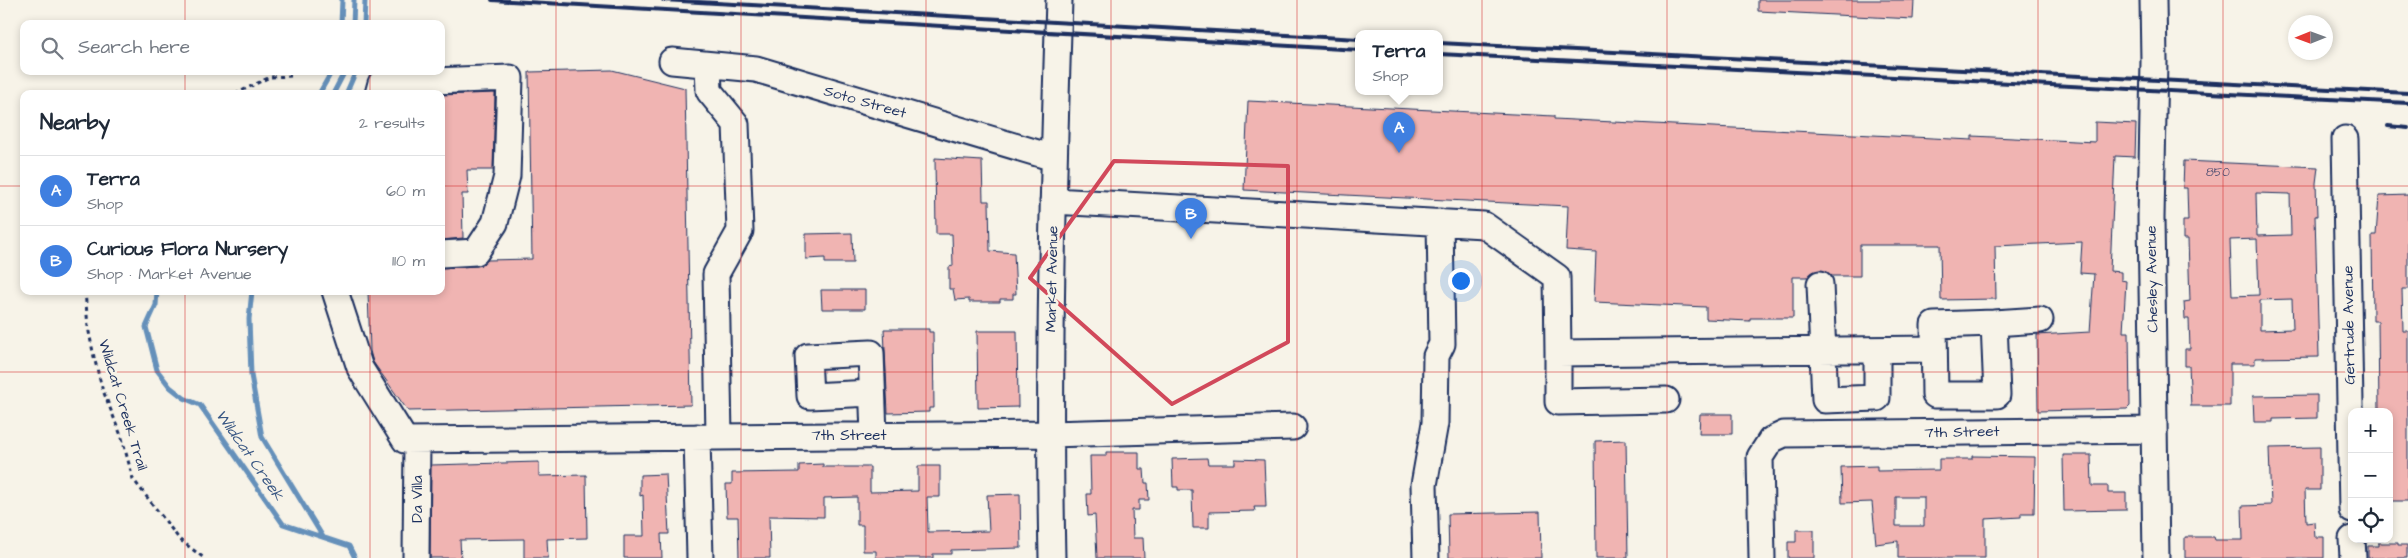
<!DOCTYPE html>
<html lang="en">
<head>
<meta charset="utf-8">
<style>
  body { margin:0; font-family:"Architects Daughter",sans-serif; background:#f2f2f3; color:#1f2937 }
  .controls { position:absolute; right:15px; bottom:15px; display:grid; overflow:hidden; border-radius:10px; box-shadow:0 2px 8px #0003 }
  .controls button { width:45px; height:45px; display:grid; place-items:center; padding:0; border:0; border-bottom:1px solid #e0e1e3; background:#fff; color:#1f2937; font:25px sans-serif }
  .compass { position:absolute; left:2288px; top:15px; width:45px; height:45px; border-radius:50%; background:#fff; box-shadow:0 2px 8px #0003; rotate:269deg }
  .you { position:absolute; left:1460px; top:280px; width:18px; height:18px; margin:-12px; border:4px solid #fff; border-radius:50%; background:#1a73e8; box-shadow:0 0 0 8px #1a73e833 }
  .badge { display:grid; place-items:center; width:32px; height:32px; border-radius:50%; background:#d1495b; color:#fff; font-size:16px; font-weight:700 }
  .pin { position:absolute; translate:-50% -41px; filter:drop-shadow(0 1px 2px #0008) }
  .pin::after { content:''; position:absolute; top:26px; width:18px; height:15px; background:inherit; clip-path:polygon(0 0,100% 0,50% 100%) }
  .popup { position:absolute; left:1355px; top:30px; width:88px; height:65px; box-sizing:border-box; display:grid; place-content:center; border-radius:10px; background:#fff; filter:drop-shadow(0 1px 4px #0005); font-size:16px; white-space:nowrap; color:#747a83 }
  .popup b { font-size:19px; color:#1f2937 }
  .popup::after { content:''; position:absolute; left:50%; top:100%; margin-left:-10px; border:10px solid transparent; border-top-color:#fff }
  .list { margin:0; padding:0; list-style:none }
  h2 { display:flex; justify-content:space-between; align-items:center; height:65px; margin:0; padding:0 20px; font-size:21px }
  h2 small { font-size:16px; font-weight:400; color:#747a83 }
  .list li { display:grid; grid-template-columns:32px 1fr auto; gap:15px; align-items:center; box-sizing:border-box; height:70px; padding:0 20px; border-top:1px solid #e0e1e3 }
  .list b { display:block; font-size:19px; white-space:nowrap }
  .list p { margin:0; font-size:16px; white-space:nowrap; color:#747a83 }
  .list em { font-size:16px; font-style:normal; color:#747a83 }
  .icon { flex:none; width:28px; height:28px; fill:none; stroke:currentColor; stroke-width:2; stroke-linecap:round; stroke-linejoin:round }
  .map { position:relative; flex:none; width:2408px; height:558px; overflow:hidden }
  .search { position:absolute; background:#fff; box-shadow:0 2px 8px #0003; left:20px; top:20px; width:425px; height:55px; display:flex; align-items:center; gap:12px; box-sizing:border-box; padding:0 18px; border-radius:10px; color:#747a83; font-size:19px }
  .panel { position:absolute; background:#fff; box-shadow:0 2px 8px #0003; left:20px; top:90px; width:425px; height:205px; border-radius:10px }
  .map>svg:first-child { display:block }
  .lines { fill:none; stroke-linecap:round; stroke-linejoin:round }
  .stream { stroke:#6590ba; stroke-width:5 }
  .building { fill:#f0b4b2; stroke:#1b2f5e; fill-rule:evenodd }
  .minor-casing { stroke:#1b2f5e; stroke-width:29 }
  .path { stroke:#1b2f5e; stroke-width:3; stroke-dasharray:4 4; stroke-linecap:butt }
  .minor { stroke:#f7f3e8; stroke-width:25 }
  .rail { stroke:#1b2f5e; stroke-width:4 }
  .marked { fill:none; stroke:#d1495b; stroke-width:4; stroke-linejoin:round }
  .grid { fill:none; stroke:#d62828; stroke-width:1; stroke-opacity:0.55 }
  .labels { text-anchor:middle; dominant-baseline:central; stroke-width:5; stroke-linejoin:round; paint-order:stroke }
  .number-label { font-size:12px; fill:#505073 }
  .street-label { font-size:15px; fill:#1b2f5e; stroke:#f7f3e8 }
  .water-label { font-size:16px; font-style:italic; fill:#3a5884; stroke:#f7f3e8 }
</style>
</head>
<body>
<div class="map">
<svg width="2408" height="558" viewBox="0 0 2408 558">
  <rect width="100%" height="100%" fill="#f7f3e8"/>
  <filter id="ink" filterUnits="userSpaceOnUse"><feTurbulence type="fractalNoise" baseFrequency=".02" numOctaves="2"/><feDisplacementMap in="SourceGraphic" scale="10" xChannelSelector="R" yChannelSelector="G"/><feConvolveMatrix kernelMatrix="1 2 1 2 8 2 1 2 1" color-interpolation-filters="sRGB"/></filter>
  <g filter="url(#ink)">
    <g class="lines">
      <path class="stream" d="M341,24L342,0
        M353,24L354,0
        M364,24L365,0
        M319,94L332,71
        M333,94L345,71
        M346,94L356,71
        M157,291L156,305L146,327L157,370L170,387L184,398L200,405L283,524L349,546L355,558
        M252,291L249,319L251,375L262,437L323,537"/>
    </g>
    <path class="building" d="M1758,0H1914L1913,19L1758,11Z
      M612,70L685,88L691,405L408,411L373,362L370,351L368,291H441V268L477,266L488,260L532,259L529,72Z
      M495,93L493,170H467L468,194H462L463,238L441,240V95Z
      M1248,101L1554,116V119L1972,140V136L2095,142V122L2136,124L2135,157L2115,156L2110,271L2121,272V280L2126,281L2123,332H2129L2130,406L2127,409L2038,411L2037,335L2090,332L2094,274L2080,273L2082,242L1995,246L1996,299L1941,300L1940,245H1860V276H1832L1827,272L1820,270L1813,272L1808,277H1793V318H1750V321L1706,319V307L1594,302L1596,252L1566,250L1568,206L1244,190Z
      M935,158L982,161L983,201H989L990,251L1014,253L1016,294H1013V299H1000V302H969V299L955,300L953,289H949V267L953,266L952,234H936Z
      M2184,161L2318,167L2316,183L2317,216H2315L2319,357L2255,358V364H2230V406H2191L2189,366H2185V349H2190L2189,319H2185L2184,302L2190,301L2188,239H2183V221H2188L2187,188H2183ZM2256,193L2290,194L2291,235L2257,236ZM2257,239L2259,295L2232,296L2230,240ZM2292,299L2293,329L2260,330V300Z
      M2408,195V289H2402L2403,331H2408V501H2390L2389,412H2379L2378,321H2373L2372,235H2376L2379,196Z
      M852,233L853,263H825V258L806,259V234Z
      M821,290H865V309H822Z
      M884,329H929V332H933L934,408H929V412L888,413Z
      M977,331H1017L1018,407L978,408Z
      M2317,395V418L2273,419V422H2254L2253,396Z
      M1700,414H1732V434H1699Z
      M1626,440L1628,558H1596L1595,441Z
      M2320,447V490H2305L2306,523L2314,522L2315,537H2324V558H2185V537H2214L2215,540H2243L2242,506L2271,505L2269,448Z
      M1106,452H1139V469H1144L1145,483H1148L1149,500H1139V510H1132L1133,538H1143L1144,558H1097L1095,515L1088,516L1087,494H1091L1090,456H1106Z
      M2063,455H2091L2092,486H2108V493H2126V510L2064,511Z
      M1972,456L2035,457L2034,513H2021V517L1985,519V558H1898V541L1876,544L1872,502L1842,503L1841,467L1877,466V471L1939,470V459H1972ZM1896,497H1924V526H1896Z
      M1207,458L1208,464H1235V459L1264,460L1266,507H1254L1255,511L1209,512V528H1193L1192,490H1178V487H1173L1172,459Z
      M539,462V476L586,475L587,538L547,539L548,558H524V539L460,540L461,558H430L431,465Z
      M823,464V467H870V492L918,491V466H940V497H927L928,532L989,531L987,495L1020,494L1021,548L951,550V554H933V558H876V551H863V525H857V497L824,498V517L769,516L770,558H739L738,517H727L726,484H732V473L799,472V465Z
      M666,474L669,534H661L662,558H624V536H644L643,495L640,496V475Z
      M1540,512L1541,558H1449L1448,514Z
      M1796,530H1814V558H1788V542H1796Z
      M2378,543H2398V545H2407V558H2368V546H2378Z"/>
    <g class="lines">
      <g class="minor-casing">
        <path id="minor" d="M2153,0L2154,61L2151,218L2156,558
          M672,61L756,69L1054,158
          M708,65L709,91L736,124L740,231L716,274L719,436
          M378,94L381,83L510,78L507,176L495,223L476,252L441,254
          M2345,139L2352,510
          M1053,201L1484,225L1557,277L1558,353L1934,349
          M1820,284L1825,400L1877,398V350
          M335,291L360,368L405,440L1050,434L1293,427
          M1994,323L1934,325L1935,395H1997L1994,323L2040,320
          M1558,353V402L1666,400
          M872,393L810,396L808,356L871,353L874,435
          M697,437L700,558
          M2352,539L2353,558
          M416,558L417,440
          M1052,558C1048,372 1053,186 1059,0
          M1426,558L1424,485L1435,423L1436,356L1442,344L1440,222
          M1762,558L1760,457L1771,440L1784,434L2154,430"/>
      </g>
      <path class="path" d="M235,94L270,77L291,76
        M85,291L88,327L94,357L102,388L122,438L133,479L180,540L204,558"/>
      <use href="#minor" class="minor"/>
      <path class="rail" d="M492,0L1359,50
        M663,0L1359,39
        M1439,43L2408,93
        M1439,54L2408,103
        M2388,126L2408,128"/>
    </g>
  </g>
  <path class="marked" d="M1114,161L1288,166V342L1172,404L1030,278Z"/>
  <path class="grid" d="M185,0V24M370,0V24M556,0V558M741,0V558M926,0V558M1111,0V558M1297,0V558M1482,0V558M1667,0V558M1852,0V558M2038,0V558M2223,0V558M185,71V94M370,71V94M0,186H24M441,186H2408M185,291V558M370,291V558M0,372H2408"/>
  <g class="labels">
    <g class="number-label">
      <text x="2218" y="172">850</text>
    </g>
    <g class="street-label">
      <text transform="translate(865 102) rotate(16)">Soto Street</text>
      <text transform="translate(1052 279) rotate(-89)">Market Avenue</text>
      <text transform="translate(2152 279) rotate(-91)">Chesley Avenue</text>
      <text transform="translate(2349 325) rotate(-91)">Gertrude Avenue</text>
      <text transform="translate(123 405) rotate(73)">Wildcat Creek Trail</text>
      <text transform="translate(1962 432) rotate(-1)">7th Street</text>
      <text x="849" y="435">7th Street</text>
      <text transform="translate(417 499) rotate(-90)">Da Villa</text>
    </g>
    <g class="water-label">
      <text transform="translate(250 455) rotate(55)">Wildcat Creek</text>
    </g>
  </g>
</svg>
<div class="controls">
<button>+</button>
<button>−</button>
<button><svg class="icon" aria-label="locate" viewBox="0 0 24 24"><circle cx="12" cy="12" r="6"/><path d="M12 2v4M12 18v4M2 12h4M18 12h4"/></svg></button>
</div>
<svg class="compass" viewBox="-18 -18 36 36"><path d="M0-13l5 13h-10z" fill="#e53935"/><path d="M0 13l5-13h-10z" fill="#747a83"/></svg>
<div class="you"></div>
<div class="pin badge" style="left:1399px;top:153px;background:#3f7fe0">A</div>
<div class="popup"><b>Terra</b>Shop</div>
<div class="pin badge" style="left:1191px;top:239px;background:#3f7fe0">B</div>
<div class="search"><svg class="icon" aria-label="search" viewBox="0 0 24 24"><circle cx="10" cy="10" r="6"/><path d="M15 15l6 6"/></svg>Search here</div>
<section class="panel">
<h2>Nearby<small>2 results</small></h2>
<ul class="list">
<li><span class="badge" style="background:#3f7fe0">A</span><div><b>Terra</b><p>Shop</p></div><em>60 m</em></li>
<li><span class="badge" style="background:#3f7fe0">B</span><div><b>Curious Flora Nursery</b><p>Shop · Market Avenue</p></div><em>110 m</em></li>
</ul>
</section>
</div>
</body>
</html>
